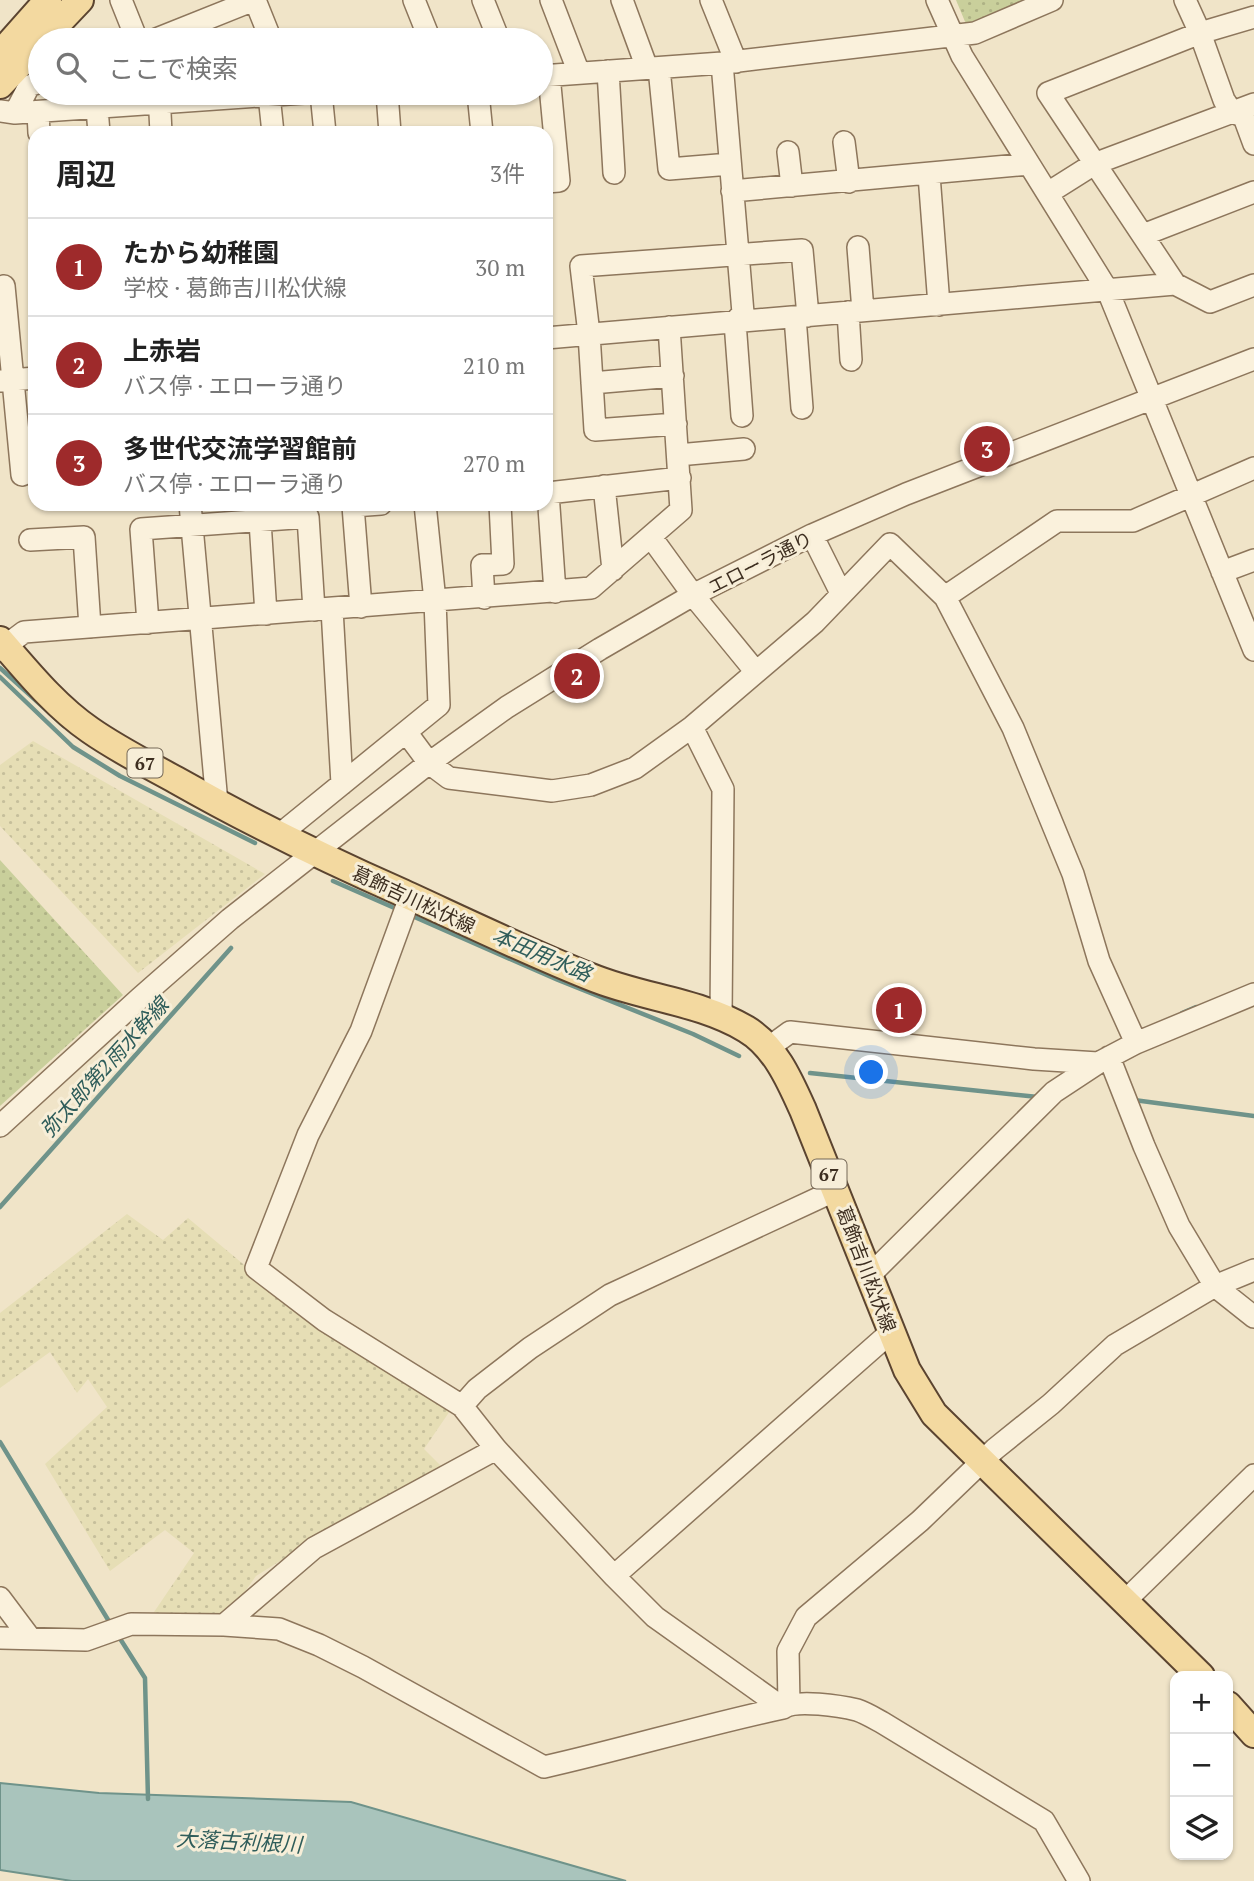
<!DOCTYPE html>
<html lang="ja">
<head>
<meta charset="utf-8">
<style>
  body { margin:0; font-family:"PT Serif","Noto Sans JP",serif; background:#f6f6f6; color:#222 }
  .controls { position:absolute; right:21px; bottom:21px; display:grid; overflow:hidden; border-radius:14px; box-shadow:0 2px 5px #0004 }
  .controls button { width:63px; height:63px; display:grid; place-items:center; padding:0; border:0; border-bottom:2px solid #e0e0e0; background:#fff; color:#222; font:35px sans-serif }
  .you { position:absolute; left:872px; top:1073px; width:24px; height:24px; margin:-18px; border:5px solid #fff; border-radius:50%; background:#1a73e8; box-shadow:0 0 0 10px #1a73e833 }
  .badge { display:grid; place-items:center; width:46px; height:46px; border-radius:50%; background:#9e2a2b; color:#fff; font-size:23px; font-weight:700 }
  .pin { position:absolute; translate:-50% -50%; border:4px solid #fff; box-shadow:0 2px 7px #0006 }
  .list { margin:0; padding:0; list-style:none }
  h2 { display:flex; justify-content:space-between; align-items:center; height:91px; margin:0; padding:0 28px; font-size:30px }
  h2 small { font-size:23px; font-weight:400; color:#767676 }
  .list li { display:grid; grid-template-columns:46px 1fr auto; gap:21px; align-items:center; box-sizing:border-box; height:98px; padding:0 28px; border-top:2px solid #e0e0e0 }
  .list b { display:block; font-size:26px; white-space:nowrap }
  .list p { margin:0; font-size:23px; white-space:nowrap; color:#767676 }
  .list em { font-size:23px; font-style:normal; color:#767676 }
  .icon { flex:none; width:38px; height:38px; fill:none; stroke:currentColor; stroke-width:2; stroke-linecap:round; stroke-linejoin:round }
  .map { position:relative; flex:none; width:1254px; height:1881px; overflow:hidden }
  .search { position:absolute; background:#fff; box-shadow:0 2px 5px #0004; left:28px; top:28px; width:525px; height:77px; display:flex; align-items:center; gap:18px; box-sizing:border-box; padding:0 24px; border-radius:38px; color:#767676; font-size:26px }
  .panel { position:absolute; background:#fff; box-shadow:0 2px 5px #0004; left:28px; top:126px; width:525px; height:385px; border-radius:21px }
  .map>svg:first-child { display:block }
  .farmland { fill:url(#farmland-dots) }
  .grass { fill:url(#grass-dots) }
  .water { fill:#a9c4bc; stroke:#6f938a; stroke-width:2 }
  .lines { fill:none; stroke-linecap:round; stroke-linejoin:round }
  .stream { stroke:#6f938a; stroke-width:4.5 }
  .minor-casing { stroke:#8d765c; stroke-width:24 }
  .major-casing { stroke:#5b4430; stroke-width:30 }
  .minor { stroke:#faf1dc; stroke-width:21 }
  .major { stroke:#f3d9a0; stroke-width:26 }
  .labels { text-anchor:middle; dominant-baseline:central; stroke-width:6; stroke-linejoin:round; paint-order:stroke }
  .shield { fill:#f7eed8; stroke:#756857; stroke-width:2 }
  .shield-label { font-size:18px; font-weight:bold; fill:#3d2e20 }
  .street-label { font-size:19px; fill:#3d2e20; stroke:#f7eed8 }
  .water-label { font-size:21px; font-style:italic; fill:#2f5d5a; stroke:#f7eed8 }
</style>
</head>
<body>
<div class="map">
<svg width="1254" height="1881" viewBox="0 0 1254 1881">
  <defs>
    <pattern id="farmland-dots" width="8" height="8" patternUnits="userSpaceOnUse" patternTransform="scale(1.75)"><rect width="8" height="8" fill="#e6deb5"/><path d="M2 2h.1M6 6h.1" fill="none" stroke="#c6bf9b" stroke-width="1.8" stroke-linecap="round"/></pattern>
    <pattern id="grass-dots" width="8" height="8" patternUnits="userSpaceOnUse" patternTransform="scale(1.75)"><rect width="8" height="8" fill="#c9cf9b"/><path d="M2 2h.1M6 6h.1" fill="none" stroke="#aeb285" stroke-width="1.8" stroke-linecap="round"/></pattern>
  </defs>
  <rect width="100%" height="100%" fill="#f0e4c8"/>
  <path class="farmland" d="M33,741L265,874L138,973L0,826V765Z
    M127,1214L163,1240L188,1218L315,1324L454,1405L424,1449L446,1471L304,1546L256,1576L228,1615H152L194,1553L165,1530L110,1571L45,1464L107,1407L88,1379L77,1393L50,1352L0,1388V1313Z"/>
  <path class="grass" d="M956,0H1025L966,24Z
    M0,860L123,995L0,1106Z"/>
  <path class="water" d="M0,1783L99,1793L351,1802L626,1881H72L0,1870Z"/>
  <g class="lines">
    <path class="stream" d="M0,668L64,726
      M0,677L73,747L120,776L255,843
      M333,881L399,910
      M410,915L558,980L693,1034L739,1056
      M1182,1013L1196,1007
      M810,1073L1038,1097
      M1134,1100L1254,1116
      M0,1207L231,948
      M0,1442L110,1623
      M119,1637L145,1678L148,1799"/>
    <g class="minor-casing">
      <path id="minor" d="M121,0L137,40
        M255,0L271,40
        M414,0L430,40
        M483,0L499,40
        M551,0L579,73
        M622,0L647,68
        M711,0L736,62
        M937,0L962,56L1108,291L1254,650
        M1185,0L1200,33L1224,100L1231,111L1244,117L1254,144
        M1254,17L1200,33L1048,93L1175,284L1210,302L1254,285
        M154,40L254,0
        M722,63L743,313L735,322L742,416
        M659,68L669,169L730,164
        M608,71L614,173
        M541,76L722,63L975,33L1052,0
        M159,93L161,133
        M321,93L325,133
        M387,93L390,133
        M478,93L482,133
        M269,95L273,133
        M97,108L99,133
        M0,111L15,113L304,93
        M38,112L39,133
        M15,113L29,86L40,82
        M844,142L849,182
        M788,152L792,186
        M929,175L939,305
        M546,182L559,181L549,75
        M732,191L1029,164
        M1048,193L1094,164L1254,104
        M1143,235L1254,192
        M858,247L863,311
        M4,286L22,475
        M848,312L851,360
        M795,317L802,408
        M546,338L1175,284
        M0,381L35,378
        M592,383L673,376
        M676,424L595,430L589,334L581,266L802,250L808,316
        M678,455L744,449
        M604,486L613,570
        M190,504L217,803
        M260,521L266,614
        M812,535L841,593
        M651,537L693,595L756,672
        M30,540L84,537L90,627
        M1222,572L1254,560
        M555,592L548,493L680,478
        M945,597L1057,521H1133L1254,468
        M484,598L482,565L503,564L500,504
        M361,607L353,506L381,504
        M332,609L342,784
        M148,623L141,529L308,517L314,610
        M0,650L24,632L591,588L681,510L669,327
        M692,727L723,789L721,1016
        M406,732L429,763L449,778L552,791L591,785L635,768L692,727L815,622L890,544L945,597L1013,728L1073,874L1099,961L1136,1043
        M278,836L439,705L435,601L425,504
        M410,897L361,1031L308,1135L256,1268L324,1320L462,1406L496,1449L614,1576L655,1617L783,1708
        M768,1048L790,1032L1034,1059L1098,1063
        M1109,1057L1144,1146L1179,1226L1215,1286L1254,1317
        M0,1126L140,998L230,919L429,763L507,707L600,649L693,595L812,535L906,494L1254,359
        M869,1276L1054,1092L1098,1063L1136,1043L1254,994
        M462,1406L477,1389L530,1348L610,1295L836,1190
        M614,1576L891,1332
        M0,1598L30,1638
        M1125,1601L1254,1475
        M224,1625L314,1548L496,1449
        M0,1638L86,1640L131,1624L224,1625L279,1629L319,1645L363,1667L544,1767C624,1749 703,1725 783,1708C796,1699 841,1706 857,1710C866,1713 874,1718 883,1723L1044,1821L1079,1881
        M789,1704L788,1651L806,1617L920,1521L995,1449L1051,1404L1115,1345L1215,1286L1254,1270"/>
    </g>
    <g class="major-casing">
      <path id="major" d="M42,40L80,0
        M0,54L48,0
        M0,85L40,43
        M0,640C27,671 55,706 90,730C117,749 147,764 176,780C250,822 326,859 403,893C466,922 528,952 591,977C642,998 699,1001 746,1029C775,1046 790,1081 803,1110L907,1370L934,1414L1201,1676
        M1228,1705L1254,1734"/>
    </g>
    <use href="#minor" class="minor"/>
    <use href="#major" class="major"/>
  </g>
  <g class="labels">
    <g class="shield">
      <rect x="127.5" y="748.5" width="35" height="29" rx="5"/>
      <rect x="811.5" y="1159.5" width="35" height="29" rx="5"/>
    </g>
    <g class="shield-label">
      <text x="145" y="763">67</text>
      <text x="829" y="1174">67</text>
    </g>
    <g class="street-label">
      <text transform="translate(760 562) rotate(-27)">エローラ通り</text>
      <text transform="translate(414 899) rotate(25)">葛飾吉川松伏線</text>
      <text transform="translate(867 1269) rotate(69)">葛飾吉川松伏線</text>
    </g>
    <g class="water-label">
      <text transform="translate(542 954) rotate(23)">本田用水路</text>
      <text transform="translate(104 1067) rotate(-48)">弥太郎第2雨水幹線</text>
      <text transform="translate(239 1841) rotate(3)">大落古利根川</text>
    </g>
  </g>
</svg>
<div class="controls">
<button>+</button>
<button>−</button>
<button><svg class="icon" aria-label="layers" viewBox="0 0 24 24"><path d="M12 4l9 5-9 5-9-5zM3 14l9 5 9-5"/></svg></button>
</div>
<div class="you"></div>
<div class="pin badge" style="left:899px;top:1010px">1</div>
<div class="pin badge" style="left:577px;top:676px">2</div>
<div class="pin badge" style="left:987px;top:449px">3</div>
<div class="search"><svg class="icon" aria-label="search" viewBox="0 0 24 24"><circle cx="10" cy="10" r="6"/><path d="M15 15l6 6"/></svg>ここで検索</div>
<section class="panel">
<h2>周辺<small>3件</small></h2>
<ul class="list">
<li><span class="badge">1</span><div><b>たから幼稚園</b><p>学校 · 葛飾吉川松伏線</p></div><em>30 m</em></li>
<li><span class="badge">2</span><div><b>上赤岩</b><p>バス停 · エローラ通り</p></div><em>210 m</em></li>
<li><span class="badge">3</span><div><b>多世代交流学習館前</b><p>バス停 · エローラ通り</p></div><em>270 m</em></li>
</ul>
</section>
</div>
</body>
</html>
